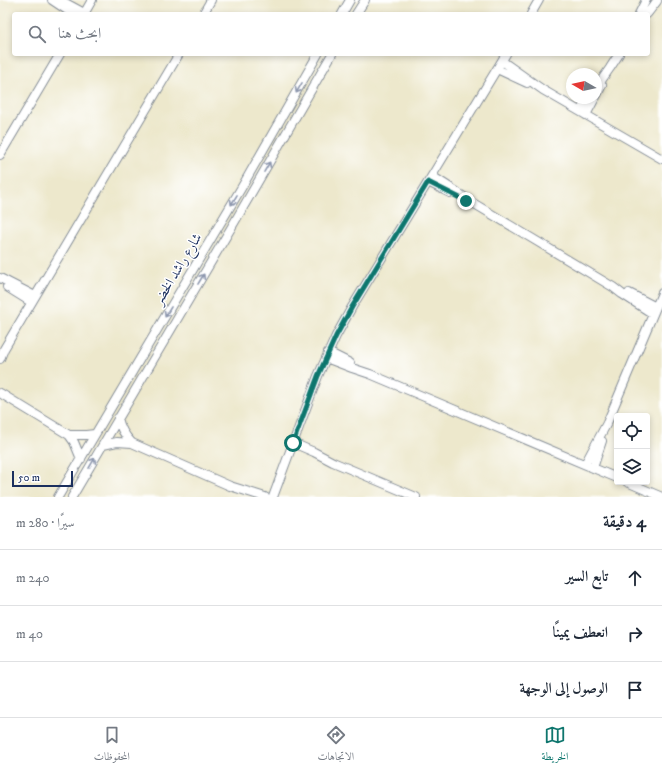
<!DOCTYPE html>
<html lang="ar">
<head>
<meta charset="utf-8">
<style>
  body { margin:0; font-family:"IM FELL DW Pica",Amiri,serif; background:#f2f2f3; color:#1f2937; direction:rtl }
  .controls { position:absolute; right:12px; bottom:12px; display:grid; overflow:hidden; border-radius:4px; box-shadow:0 2px 6px #0003 }
  .controls button { width:36px; height:36px; display:grid; place-items:center; padding:0; border:0; border-bottom:1px solid #e0e1e3; background:#fff; color:#1f2937; font:20px sans-serif }
  .compass { position:absolute; left:566px; top:68px; width:36px; height:36px; border-radius:50%; background:#fff; box-shadow:0 2px 6px #0003; rotate:279deg }
  .scale { position:absolute; left:12px; bottom:10px; width:61px; box-sizing:border-box; padding-left:4px; border:2px solid #1b2f5e; border-top:0; font-size:11px; line-height:14px; white-space:nowrap; color:#1b2f5e; -webkit-text-stroke:3px #fff; paint-order:stroke }
  .stop { position:absolute; width:12px; height:12px; margin:-9px; border:3px solid #0f766e; border-radius:50%; background:#fff }
  .stop.end { background:#0f766e; border-color:#fff; box-shadow:0 1px 4px #0008 }
  .list { margin:0; padding:0; list-style:none }
  h2 { display:flex; justify-content:space-between; align-items:center; height:52px; margin:0; padding:0 16px; font-size:17px }
  h2 small { font-size:13px; font-weight:400; color:#747a83 }
  .list li { display:grid; grid-template-columns:26px 1fr auto; gap:12px; align-items:center; box-sizing:border-box; height:56px; padding:0 16px; border-top:1px solid #e0e1e3 }
  .list b { display:block; font-size:15px; white-space:nowrap }
  .list em { font-size:13px; font-style:normal; color:#747a83 }
  .icon { flex:none; width:22px; height:22px; fill:none; stroke:currentColor; stroke-width:2; stroke-linecap:round; stroke-linejoin:round }
  .map { position:relative; flex:none; width:662px; height:497px; overflow:hidden; direction:ltr }
  .search { position:absolute; background:#fff; box-shadow:0 2px 6px #0003; left:12px; right:12px; top:12px; height:44px; display:flex; align-items:center; gap:10px; box-sizing:border-box; padding:0 14px; border-radius:4px; color:#747a83; font-size:15px }
  .sheet { height:220px; background:#fff }
  nav { display:flex; justify-content:space-around; align-items:center; box-sizing:border-box; height:56px; border-top:1px solid #e0e1e3; background:#fff; font-size:11px; color:#747a83 }
  nav a { display:grid; justify-items:center; gap:2px }
  nav .on { color:#0f766e }
  .map>svg:first-child { display:block }
  .lines { fill:none; stroke-linecap:round; stroke-linejoin:round }
  .minor-casing { stroke:#848c95; stroke-width:10 }
  .minor { stroke:#fff; stroke-width:8 }
  .oneway { stroke:#8d97ae }
  .route { stroke:#0f766e; stroke-width:5 }
  .labels { text-anchor:middle; dominant-baseline:central; stroke-width:3; stroke-linejoin:round; paint-order:stroke }
  .street-label { font-size:14px; fill:#1b2f5e; stroke:#fff }
</style>
</head>
<body>
<div class="map">
<svg width="662" height="497" viewBox="0 0 662 497">
  <rect width="100%" height="100%" fill="#fff"/>
  <filter id="ink" filterUnits="userSpaceOnUse"><feTurbulence type="fractalNoise" baseFrequency=".025" numOctaves="2"/><feDisplacementMap in="SourceGraphic" scale="8" xChannelSelector="R" yChannelSelector="G"/><feConvolveMatrix kernelMatrix="1 2 1 2 8 2 1 2 1" color-interpolation-filters="sRGB"/></filter>
  <filter id="wash" filterUnits="userSpaceOnUse"><feTurbulence type="fractalNoise" baseFrequency=".012" numOctaves="4" result="noise"/><feDisplacementMap in="SourceGraphic" scale="16" xChannelSelector="R" yChannelSelector="G"/><feGaussianBlur stdDeviation="0.9" result="paint"/><feColorMatrix in="noise" values="0 0 0 0 0 0 0 0 0 0 0 0 0 0 0 0 0 1.4 0 .05"/><feComposite in="paint" operator="in"/></filter>
  <g filter="url(#wash)">
    <rect width="100%" height="100%" fill="#ede8cc"/>
  </g>
  <g filter="url(#ink)">
    <g class="lines">
      <g class="minor-casing">
        <path id="minor" d="M52,0L73,14
          M60,0L84,13
          M84,14L92,0
          M203,14L211,0
          M342,14L350,0
          M356,14L365,0
          M531,14L539,0
          M639,14L646,0
          M647,14L657,1
          M502,61L543,90L662,159
          M497,69L527,83
          M596,88L610,68L619,54
          M596,97L602,85
          M580,111L589,98
          M586,115L595,98
          M0,155L60,54
          M432,176L457,192L473,203L613,287L622,294L653,314
          M428,182L450,193
          M0,278L35,296
          M7,287L31,302
          M629,293L656,307
          M328,352L350,363
          M326,358L352,368L370,374L617,478
          M0,359L4,349L179,54
          M0,393L69,435L74,442L81,459
          M118,418C120,428 124,435 132,443
          M69,435H86L95,434
          M293,443L314,452L333,462L416,497
          M103,445L117,442L132,443L230,486L265,497
          M585,464L607,423L662,293
          M593,468L602,441
          M627,482L662,497
          M58,497L243,185L318,54
          M72,497L234,223L332,54
          M273,497L318,376L336,336L352,307L506,54"/>
      </g>
      <use href="#minor" class="minor"/>
    </g>
    <defs><path id="oneway-shaft" d="M-6 0H5M1.5-3L5.5 0L1.5 3" fill="none" stroke-width="1.6" stroke-linecap="round" stroke-linejoin="round"/></defs>
    <g class="oneway">
      <use href="#oneway-shaft" transform="translate(299 88) rotate(120)"/>
      <use href="#oneway-shaft" transform="translate(267 167) rotate(-60)"/>
      <use href="#oneway-shaft" transform="translate(234 200) rotate(121)"/>
      <use href="#oneway-shaft" transform="translate(201 279) rotate(-59)"/>
      <use href="#oneway-shaft" transform="translate(168 312) rotate(121)"/>
      <use href="#oneway-shaft" transform="translate(92 463) rotate(-60)"/>
    </g>
  </g>
  <g class="lines" filter="url(#ink)">
    <path class="route" d="M293,443L318,376L336,336L352,307L428,182L466,201"/>
  </g>
  <g class="labels">
    <g class="street-label">
      <text transform="translate(178 269) rotate(-59)">شارع راشد الخضر</text>
    </g>
  </g>
</svg>
<div class="controls">
<button><svg class="icon" aria-label="locate" viewBox="0 0 24 24"><circle cx="12" cy="12" r="6"/><path d="M12 2v4M12 18v4M2 12h4M18 12h4"/></svg></button>
<button><svg class="icon" aria-label="layers" viewBox="0 0 24 24"><path d="M12 4l9 5-9 5-9-5zM3 14l9 5 9-5"/></svg></button>
</div>
<svg class="compass" viewBox="-18 -18 36 36"><path d="M0-13l5 13h-10z" fill="#e53935"/><path d="M0 13l5-13h-10z" fill="#747a83"/></svg>
<div class="scale">50 m</div>
<div class="stop" style="left:293px;top:443px"></div>
<div class="stop end" style="left:466px;top:201px"></div>
<div class="search"><svg class="icon" aria-label="search" viewBox="0 0 24 24"><circle cx="10" cy="10" r="6"/><path d="M15 15l6 6"/></svg>ابحث هنا</div>
</div>
<section class="sheet">
<h2>4 دقيقة<small>سيرًا · 280 m</small></h2>
<ul class="list">
<li><svg class="icon" aria-label="ahead" viewBox="0 0 24 24"><path d="M12 20V5M6 11l6-6 6 6"/></svg><div><b>تابع السير</b></div><em>240 m</em></li>
<li><svg class="icon" aria-label="right" viewBox="0 0 24 24"><path d="M7 20v-9h11M14 6l5 5-5 5"/></svg><div><b>انعطف يمينًا</b></div><em>40 m</em></li>
<li><svg class="icon" aria-label="arrive" viewBox="0 0 24 24"><path d="M6 21V4h12l-3 4 3 4H6"/></svg><div><b>الوصول إلى الوجهة</b></div></li>
</ul>
</section>
<nav>
<a class="on"><svg class="icon" aria-label="map" viewBox="0 0 24 24"><path d="M3 6l6-2 6 2 6-2v14l-6 2-6-2-6 2zM9 4v14M15 6v14"/></svg>الخريطة</a>
<a><svg class="icon" aria-label="directions" viewBox="0 0 24 24"><path d="M12 3l9 9-9 9-9-9zM9 14v-3h6M13 9l2 2-2 2"/></svg>الاتجاهات</a>
<a><svg class="icon" aria-label="saved" viewBox="0 0 24 24"><path d="M7 4h10v16l-5-4-5 4z"/></svg>المحفوظات</a>
</nav>
</body>
</html>
